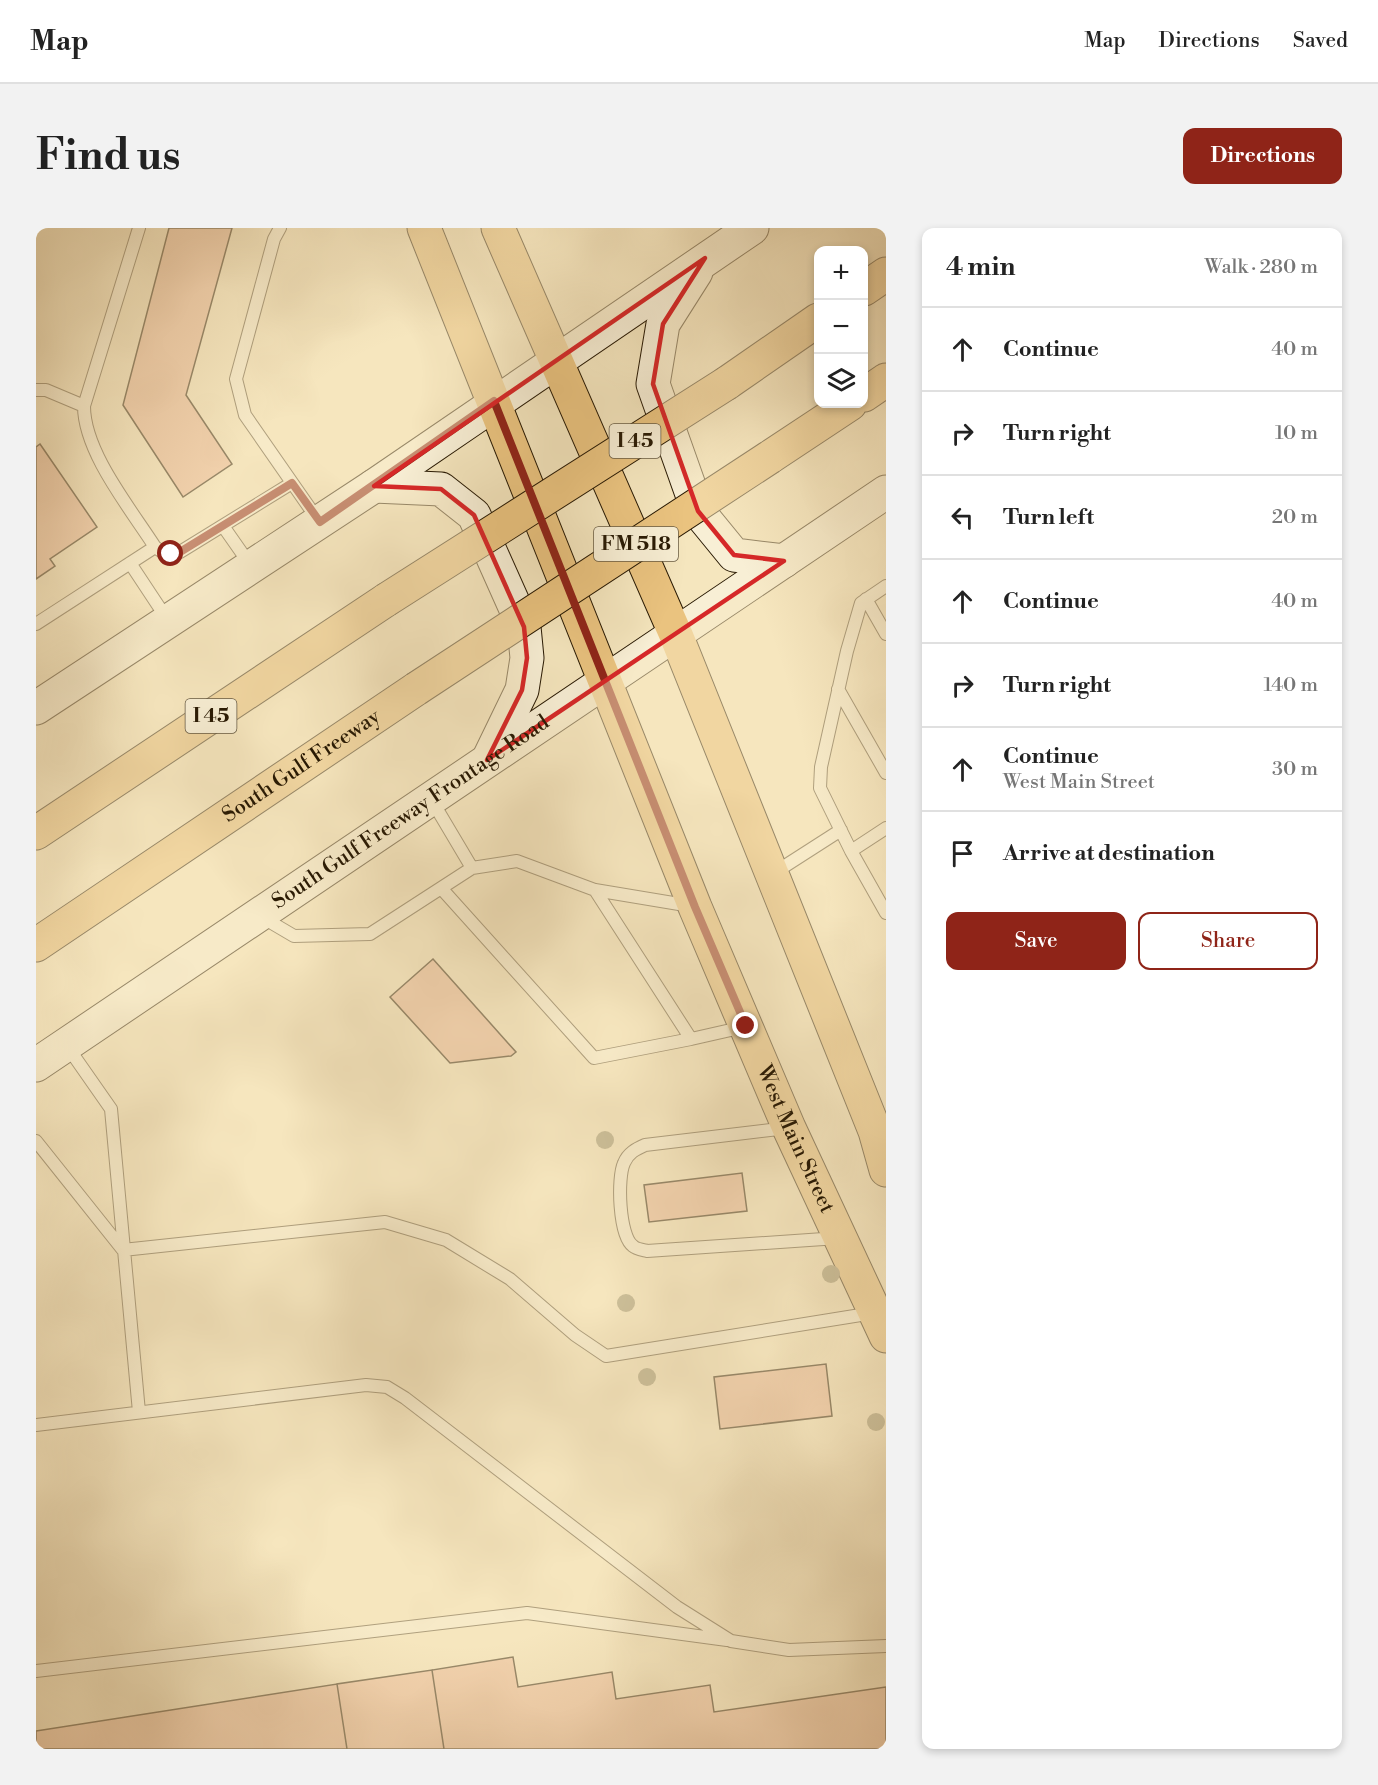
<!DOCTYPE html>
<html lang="en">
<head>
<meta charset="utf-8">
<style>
  body { margin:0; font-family:"Libre Bodoni",serif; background:#f2f2f2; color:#222 }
  .controls { position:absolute; right:18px; top:18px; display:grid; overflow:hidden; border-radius:12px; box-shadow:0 3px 9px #0003 }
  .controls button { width:54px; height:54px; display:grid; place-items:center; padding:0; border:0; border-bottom:2px solid #e0e0e0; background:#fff; color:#222; font:30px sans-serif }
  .stop { position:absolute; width:18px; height:18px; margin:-14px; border:4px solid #8f2418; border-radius:50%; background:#fff }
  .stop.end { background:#8f2418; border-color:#fff; box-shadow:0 2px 6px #0008 }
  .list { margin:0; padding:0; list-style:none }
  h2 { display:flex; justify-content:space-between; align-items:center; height:78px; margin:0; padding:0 24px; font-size:26px }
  h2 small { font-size:20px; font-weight:400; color:#767676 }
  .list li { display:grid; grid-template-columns:39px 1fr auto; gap:18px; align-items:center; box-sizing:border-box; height:84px; padding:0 24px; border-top:2px solid #e0e0e0 }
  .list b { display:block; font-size:22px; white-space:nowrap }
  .list p { margin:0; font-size:20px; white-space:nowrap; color:#767676 }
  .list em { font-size:20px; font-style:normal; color:#767676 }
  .actions { display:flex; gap:12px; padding:18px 24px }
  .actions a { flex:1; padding:14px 0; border:2px solid #8f2418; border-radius:12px; text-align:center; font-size:21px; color:#8f2418 }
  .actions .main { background:#8f2418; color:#fff }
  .icon { flex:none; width:33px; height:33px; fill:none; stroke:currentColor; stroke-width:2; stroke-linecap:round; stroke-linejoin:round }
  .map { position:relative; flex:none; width:850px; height:1521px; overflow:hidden; border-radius:12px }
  header { display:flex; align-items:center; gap:36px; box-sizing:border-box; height:84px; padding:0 30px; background:#fff; border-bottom:2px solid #e0e0e0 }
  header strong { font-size:28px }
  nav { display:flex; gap:33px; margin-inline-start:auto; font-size:21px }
  .intro { display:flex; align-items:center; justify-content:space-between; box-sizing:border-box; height:144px; padding:0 36px }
  h1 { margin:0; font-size:42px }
  .button { padding:15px 27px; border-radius:12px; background:#8f2418; color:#fff; font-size:21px; font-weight:700 }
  main { display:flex; gap:36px; padding:0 36px }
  aside { flex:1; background:#fff; border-radius:12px; box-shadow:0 3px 9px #0003 }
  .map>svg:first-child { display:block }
  .building { fill:#edba9a; stroke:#281903; stroke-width:1.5 }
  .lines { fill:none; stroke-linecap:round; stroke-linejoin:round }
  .lane-casing { stroke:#5b4c32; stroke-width:14 }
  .secondary-casing { stroke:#281903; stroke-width:35 }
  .primary-casing { stroke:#281903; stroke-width:35 }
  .highway-casing { stroke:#281903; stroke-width:35 }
  .lane { stroke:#f8efd5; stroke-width:12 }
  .secondary { stroke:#f8efd5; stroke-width:33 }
  .primary { stroke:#eac37f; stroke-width:33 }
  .highway { stroke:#eac37f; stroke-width:33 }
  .highway-bridge-casing { stroke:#281903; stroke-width:35; stroke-linecap:butt }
  .highway-bridge { stroke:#eac37f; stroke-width:33 }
  .tree { fill:#9c926f }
  .route { stroke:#8f2418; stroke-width:8 }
  .marked { fill:none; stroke:#d62828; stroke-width:4.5; stroke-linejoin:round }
  .labels { text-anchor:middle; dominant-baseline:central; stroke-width:4.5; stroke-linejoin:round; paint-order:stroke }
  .shield { fill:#f8efd5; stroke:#665942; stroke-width:1.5 }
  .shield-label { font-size:20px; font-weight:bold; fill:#281903 }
  .street-label { font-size:21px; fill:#281903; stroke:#f8efd5 }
</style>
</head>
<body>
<header>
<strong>Map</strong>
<nav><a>Map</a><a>Directions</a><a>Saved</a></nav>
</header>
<div class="intro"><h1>Find us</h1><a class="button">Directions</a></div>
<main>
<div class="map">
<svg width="850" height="1521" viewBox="0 0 850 1521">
  <rect width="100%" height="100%" fill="#f5e6be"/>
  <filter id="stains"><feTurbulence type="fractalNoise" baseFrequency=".00333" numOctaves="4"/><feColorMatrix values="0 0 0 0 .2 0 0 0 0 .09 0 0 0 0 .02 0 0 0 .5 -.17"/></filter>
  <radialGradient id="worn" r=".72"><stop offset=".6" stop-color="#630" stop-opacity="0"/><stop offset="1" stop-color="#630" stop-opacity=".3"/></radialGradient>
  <path class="building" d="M133,0H196L150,167L196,236L147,269L87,177Z
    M4,216L61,299L14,331L19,338L0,351V219Z
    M397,731L480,824L475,828L414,835L354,769Z
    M706,945L711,983L613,994L608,957Z
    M790,1136L796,1188L684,1201L678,1149Z
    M477,1429L482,1459L576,1444L580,1471L674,1457L678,1484L850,1459V1521H408L396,1442Z
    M396,1442L408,1521H311L301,1456Z
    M301,1456L311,1521H0V1503Z"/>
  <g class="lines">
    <g class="lane-casing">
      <path id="lane" d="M103,0L48,178C48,224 94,280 119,319L131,327L144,324L256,255
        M244,0L238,11L200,151L209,187L282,292
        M0,162H10L48,178
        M187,298L215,338
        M94,335L131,391
        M850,358L825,375L811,423L785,539L784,560L815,623L850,685
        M830,371L850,406
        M0,396L119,319
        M802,461L850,545
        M395,571L436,640
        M815,623L850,600
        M738,645L805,602
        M405,660L558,830L655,811
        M559,662L655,811L708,799
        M224,688L258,708L334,706L436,640L481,633L559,662L655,678
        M31,818L75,881L103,1184
        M751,900L609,917C600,921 592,925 588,935C581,950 583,1008 597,1018C600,1021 607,1022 611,1023L802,1010
        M0,913L87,1022L349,994L410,1012L474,1051L539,1107L570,1128L837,1085
        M0,1197L330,1157L351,1159L369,1170L641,1379L695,1413L753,1422L850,1418
        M0,1443L491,1385L691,1412"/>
    </g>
    <g class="secondary-casing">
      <g id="secondary">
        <path d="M660,44L627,96L617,156L662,283L698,327L748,333"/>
        <path d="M338,258L405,261L438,287L488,399L491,430L486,462L454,528"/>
        <path d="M0,480L338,258L716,0"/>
        <path id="s1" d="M0,837L850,264"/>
      </g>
    </g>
    <g class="primary-casing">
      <g id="primary">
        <path id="s2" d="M388,0L659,679L753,900L850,1108"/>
        <path d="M462,0L640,407L839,903L850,942"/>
      </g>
    </g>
    <g class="highway-casing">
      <g id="highway">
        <path d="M828,61L850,46"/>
        <path d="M691,155L782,92"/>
        <path d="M828,167L850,152"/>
        <path d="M734,229L814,176"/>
        <path d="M0,605L350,372"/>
        <path id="s3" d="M0,717L380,461"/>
      </g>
    </g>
    <use href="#lane" class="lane"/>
    <use href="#secondary" class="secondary"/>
    <use href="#primary" class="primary"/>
    <use href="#highway" class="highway"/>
    <g class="highway-bridge-casing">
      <path id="highway-bridge" d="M350,372L691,155
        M380,461L734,229"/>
    </g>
    <use href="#highway-bridge" class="highway-bridge"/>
  </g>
  <g class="tree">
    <circle cx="569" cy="912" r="9"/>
    <circle cx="795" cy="1046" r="9"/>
    <circle cx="590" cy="1075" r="9"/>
    <circle cx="611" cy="1149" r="9"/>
    <circle cx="840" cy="1194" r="9"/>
  </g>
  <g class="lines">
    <path class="route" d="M135,326L144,324L256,255L284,294L458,173L659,679L710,798"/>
  </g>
  <path d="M0 0H850V1521H0ZM669,30L627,96L617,156L662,283L698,327L748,333L451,532L486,462L491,430L488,399L438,287L405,261L338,258Z" fill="#f5e6be" fill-opacity=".55" fill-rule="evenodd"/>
  <path class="marked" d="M669,30L627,96L617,156L662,283L698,327L748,333L451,532L486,462L491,430L488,399L438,287L405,261L338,258Z"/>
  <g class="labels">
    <g class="shield">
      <rect x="573.5" y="196" width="51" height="34" rx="4.5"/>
      <rect x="558" y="299" width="84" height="34" rx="4.5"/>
      <rect x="149.5" y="471" width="51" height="34" rx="4.5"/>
    </g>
    <g class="shield-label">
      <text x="599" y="213">I 45</text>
      <text x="600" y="316">FM 518</text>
      <text x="175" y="488">I 45</text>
    </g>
    <g class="street-label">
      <text stroke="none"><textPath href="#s3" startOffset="320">South Gulf Freeway</textPath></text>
      <text stroke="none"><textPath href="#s1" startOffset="452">South Gulf Freeway Frontage Road</textPath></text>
      <text stroke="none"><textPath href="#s2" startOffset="984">West Main Street</textPath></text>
    </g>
  </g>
  <rect width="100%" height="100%" filter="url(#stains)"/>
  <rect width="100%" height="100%" fill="url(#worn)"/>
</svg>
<div class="controls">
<button>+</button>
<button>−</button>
<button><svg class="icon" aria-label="layers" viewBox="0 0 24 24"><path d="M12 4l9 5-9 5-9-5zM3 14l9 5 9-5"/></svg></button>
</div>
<div class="stop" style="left:135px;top:326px"></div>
<div class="stop end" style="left:710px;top:798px"></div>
</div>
<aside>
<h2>4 min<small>Walk · 280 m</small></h2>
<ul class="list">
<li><svg class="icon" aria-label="ahead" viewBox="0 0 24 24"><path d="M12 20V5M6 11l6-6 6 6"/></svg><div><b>Continue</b></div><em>40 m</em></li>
<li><svg class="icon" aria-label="right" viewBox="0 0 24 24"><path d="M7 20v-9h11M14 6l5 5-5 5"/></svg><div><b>Turn right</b></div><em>10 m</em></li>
<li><svg class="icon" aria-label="left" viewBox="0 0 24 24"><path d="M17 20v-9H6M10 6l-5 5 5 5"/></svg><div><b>Turn left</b></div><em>20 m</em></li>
<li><svg class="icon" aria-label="ahead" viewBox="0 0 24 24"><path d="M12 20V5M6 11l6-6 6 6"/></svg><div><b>Continue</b></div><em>40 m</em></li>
<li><svg class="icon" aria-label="right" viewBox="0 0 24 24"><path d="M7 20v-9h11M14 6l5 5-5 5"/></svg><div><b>Turn right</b></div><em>140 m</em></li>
<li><svg class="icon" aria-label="ahead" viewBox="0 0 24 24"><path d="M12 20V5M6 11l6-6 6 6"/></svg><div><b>Continue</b><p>West Main Street</p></div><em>30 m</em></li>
<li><svg class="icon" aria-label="arrive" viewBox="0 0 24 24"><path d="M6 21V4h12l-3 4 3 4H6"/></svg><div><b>Arrive at destination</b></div></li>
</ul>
<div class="actions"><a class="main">Save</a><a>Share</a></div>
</aside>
</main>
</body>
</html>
